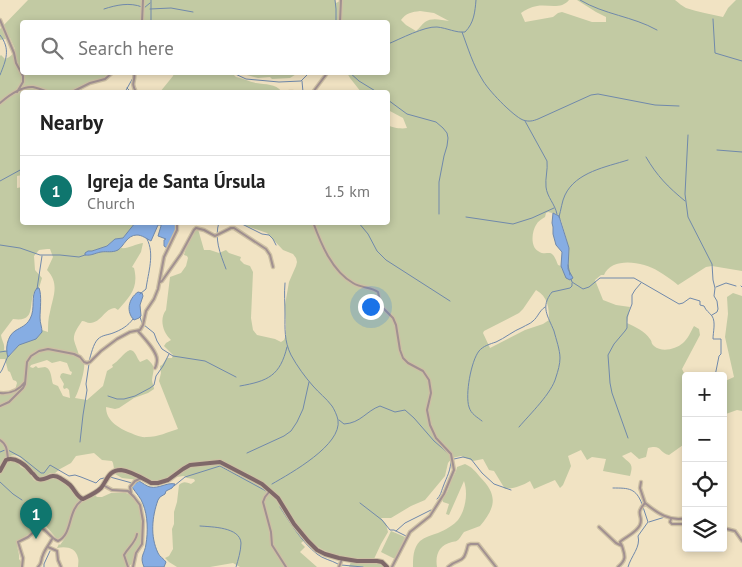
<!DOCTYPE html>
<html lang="en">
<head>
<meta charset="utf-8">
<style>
  body { margin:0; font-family:"PT Sans",sans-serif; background:#f6f6f6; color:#222 }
  .controls { position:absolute; right:15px; bottom:15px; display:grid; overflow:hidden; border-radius:5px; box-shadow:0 2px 8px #0003 }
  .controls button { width:45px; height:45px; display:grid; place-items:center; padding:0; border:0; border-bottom:1px solid #e0e0e0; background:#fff; color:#222; font:25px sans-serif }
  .you { position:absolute; left:370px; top:306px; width:18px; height:18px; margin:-12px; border:4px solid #fff; border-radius:50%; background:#1a73e8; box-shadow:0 0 0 8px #1a73e833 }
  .badge { display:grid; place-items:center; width:32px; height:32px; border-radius:50%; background:#0f766e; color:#fff; font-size:16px; font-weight:700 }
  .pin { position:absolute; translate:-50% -41px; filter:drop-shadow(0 1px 2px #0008) }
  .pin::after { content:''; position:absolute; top:26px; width:18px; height:15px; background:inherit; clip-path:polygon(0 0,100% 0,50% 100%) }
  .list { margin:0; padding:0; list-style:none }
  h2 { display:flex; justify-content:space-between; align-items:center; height:65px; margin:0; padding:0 20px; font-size:21px }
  h2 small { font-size:16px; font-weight:400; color:#767676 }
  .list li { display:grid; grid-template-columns:32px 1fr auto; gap:15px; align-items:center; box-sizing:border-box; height:70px; padding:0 20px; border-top:1px solid #e0e0e0 }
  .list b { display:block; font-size:19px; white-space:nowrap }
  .list p { margin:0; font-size:16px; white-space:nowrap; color:#767676 }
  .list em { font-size:16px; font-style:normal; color:#767676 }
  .icon { flex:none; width:28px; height:28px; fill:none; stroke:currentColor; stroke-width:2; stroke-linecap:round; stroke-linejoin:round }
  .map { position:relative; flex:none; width:742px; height:567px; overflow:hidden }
  .search { position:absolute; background:#fff; box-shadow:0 2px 8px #0003; left:20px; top:20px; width:370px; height:55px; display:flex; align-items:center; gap:12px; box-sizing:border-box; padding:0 18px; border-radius:5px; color:#767676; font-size:19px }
  .panel { position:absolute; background:#fff; box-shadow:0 2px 8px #0003; left:20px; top:90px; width:370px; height:135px; border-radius:5px }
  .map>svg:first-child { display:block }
  .green { fill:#c2caa3; fill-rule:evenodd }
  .water { fill:#86ade3; stroke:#7089ab }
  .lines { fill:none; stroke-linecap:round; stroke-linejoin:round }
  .stream { stroke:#7089ab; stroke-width:1 }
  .street-casing { stroke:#cdc0a4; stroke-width:4.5 }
  .secondary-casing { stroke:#cdc0a4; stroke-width:6 }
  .street { stroke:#a19091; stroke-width:2 }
  .secondary { stroke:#7f6869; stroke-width:4 }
</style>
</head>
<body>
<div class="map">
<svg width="742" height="567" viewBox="0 0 742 567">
  <rect width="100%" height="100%" fill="#f1e3c3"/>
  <path class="green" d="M28,0H335L336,3L342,0H569C561,10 548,4 537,6C531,7 525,10 521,13L525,22L553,17L558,13L562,12L592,22H606V17L596,12L577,0H675C679,3 682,6 686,8C698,12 711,14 723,17L728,8L736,0H742V271L712,266L706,267L678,285C672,280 665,275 658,271C644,262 612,256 604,275H601L595,280L603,300L616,305L630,307L627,323C635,327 645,331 650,339C653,343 650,342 654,346C662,353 676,349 683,343C688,339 691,331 694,326L699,329L700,335L682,369L686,377V445H683L669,455C659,453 662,444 648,448L646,457L639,459L631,452L622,456C630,464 634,463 630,476L603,471L606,459L592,457L587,460L581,450L568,456L571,466L563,485L560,488L555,480L534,489L530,481C522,486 515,488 505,489L494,471L489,470L483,459L473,461L461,456L452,458L448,463L445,476L425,500L411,506L391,518H381L386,524L388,532L381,544L374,559L388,567H349L352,559C335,555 319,551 307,538L301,543L305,547L300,552L317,567H240L233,563L210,567H177L169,562L165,558L169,556L173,549L172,529L174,524V512L177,502L179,485C183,481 186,482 191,484L195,481L194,479L187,478L184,476L176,477L163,483L122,478L115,474L113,463L112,461L102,460L94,453L76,456L71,463L60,469L54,474L50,473C47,476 43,479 39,477C28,473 21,443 4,461L15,460L21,467L27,470L34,480L38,482H43V480L54,477L64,482L83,501L89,497L95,495L97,497H102L111,493H126L135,497L141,506L143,516L144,531L142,544L136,551L133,563L128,567H78C78,564 79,561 78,558C76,547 65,546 57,548L59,544L60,545L65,538L61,537L57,539L45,525C35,525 36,529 30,534C26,536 21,538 17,541C16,547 20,553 19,559L22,563L21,567H0V391L8,393L15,390L17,383L16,381L13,380L10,372L8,371L5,359H0V56L1,55L5,59C12,56 11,56 15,49L10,38L0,40V29ZM420,11L434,13L449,21C441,20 432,17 425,22C421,25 420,28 416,31L406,25L401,20C406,13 412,12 420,11ZM22,22H388V72L347,73L350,78L361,92H388V110L403,118L407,128C402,129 392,128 388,125V222L238,223L267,233L283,250L293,254L296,258L297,262L296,266L289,282L285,305L286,324V335L284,340L281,342L275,339L257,335L253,330L251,318L253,272L250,266L244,264L240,260L241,257L229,253L226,250L219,253L210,250H204L198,229L190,234L184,255L187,256L188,258L186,266L181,273L170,277L166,310C159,319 163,333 171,340L166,343L164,346L173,355L172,358H167L162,365L160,366L161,373L159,381L178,429C168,432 158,437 147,437C140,438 134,434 128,432C117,427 106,420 106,407L115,409L119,408L134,398L148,393L154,389C154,386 152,383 152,380C153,370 157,367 147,359L140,362C136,357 136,351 130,350C123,353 119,361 112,365L113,367L107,371L103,386L87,400L75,398C79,391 86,368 84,361C83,358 82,358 79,356C78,350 75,345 74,340C73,333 79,326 82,321C85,321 87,323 90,323C101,323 105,308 115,308L118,310C130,296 139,288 134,268L132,267L141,252L143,243C135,244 128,249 121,248L118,249L101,252L86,256L88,251H92L107,246L115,239L123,238L135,223L22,222V187L17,188V176L22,175V92H78L88,85L106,80L109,74L112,73L22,72ZM548,212L556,214L561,220L569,248L568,269L572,278L562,270L561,266L558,265C551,245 548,258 538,251C530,246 532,231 536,225C538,221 542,219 545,217L546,213ZM47,249H50L53,257L47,270C60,284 53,296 50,312C48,319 48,325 48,332L42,330C36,345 28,338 19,345C15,348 13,354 8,357L7,351L4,350C5,343 2,342 1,335L13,319C39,323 26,300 37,288H39L42,278L35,270L34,256L39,250ZM536,290C548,297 549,307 549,320L543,324L525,330L490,348L483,333L484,331L519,313L523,309ZM47,360L52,363L60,361L67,363L70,371L72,372L71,375L63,373L61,374L60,377L64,384L63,387L64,389L67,388L69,390L70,398L63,396L58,386L53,384C51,379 52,369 45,367C43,367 40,368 38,368L36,366L33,368L30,367L31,365Z
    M174,73H298L290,78L272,79L270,77L258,78L239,73L233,74L236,77C243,78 249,82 256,83C266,85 275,83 282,92H287L289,90L293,92H160L173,76Z
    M733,293L742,296V411L737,410L723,415V382L734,377L725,337L728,314L727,297Z
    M465,464C472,467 475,471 480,477C498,495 496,507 480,526L464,532C462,534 461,537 459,539C456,542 456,541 452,542C439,545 435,555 437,567H413C413,558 413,548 420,541C425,537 432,535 438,533C445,530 454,525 458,520C466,509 468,493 464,481L449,515L446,514L449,504L443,502L442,499C447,493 448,491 450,484C452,477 456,474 457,467Z
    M391,531L405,537L395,559L381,552Z"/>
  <path class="water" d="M553,213L559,216L569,248L568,269L573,278L570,280L566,278L561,266L562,252L556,245L553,234V227L552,223Z
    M135,223H176V230L167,248L164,246V240L166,239L158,236L161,226V225H158L151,241C147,239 142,235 137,235C127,235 124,246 118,250C112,253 107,251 101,252C95,253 91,256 85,255V253L88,251H92L107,246L115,239L123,238Z
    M37,288H39C42,295 40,310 40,318C40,323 42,327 42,332L36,339L19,345L8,357C5,350 7,336 15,331C21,327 26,326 30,319C36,308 30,296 37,288Z
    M138,292L142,293L143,296L140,305L141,316L139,318L134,320C126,312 128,299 138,292Z
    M139,481C143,483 146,486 150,487C159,489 167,482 175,484L172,488L166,491L165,494L160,497L158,500C152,517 150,536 158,553C159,556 164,559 166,562L164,567H144C139,556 145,554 146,544C148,532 148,516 143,504C141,498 136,493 132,487L133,485Z"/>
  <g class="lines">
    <path class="stream" d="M335,0L336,9V22
      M580,0C605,15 632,16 657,30
      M144,8L150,3
      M104,9C116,5 130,2 142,7
      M150,9L171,8L193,12
      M713,19L715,53L742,61
      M151,22V0
      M462,32C468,48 473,65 482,79C487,89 513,116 523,120C529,122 533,121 538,119L591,95L598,94L655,105L679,106
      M0,35C11,49 6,60 0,75
      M388,44C400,39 425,26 437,27C447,28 456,33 465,32C474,23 475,12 476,0
      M231,72L246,79L279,82L301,81L310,72
      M349,72L359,81L377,92
      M136,74L137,72
      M302,81L303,92
      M127,88L131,92
      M125,92L134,76
      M388,100L407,114L436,122L443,128L447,133L448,138L447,146L444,156L439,182V214
      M525,121L547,161C548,170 545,178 546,187C547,197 555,204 557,214
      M688,135L685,194L688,217L712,264L713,280L715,288L714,296L717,301L718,309L717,312L712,315
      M717,150L742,152
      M646,157C657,176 668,187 685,201
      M0,181L22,169
      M466,217L513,224L532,218L554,208
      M559,217C561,210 562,201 565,195C576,172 606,167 628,160
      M219,222C214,239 220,253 226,269
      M238,222L262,234L269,235L273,239L276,245
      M358,222L368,234L377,251L386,260L450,301
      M0,245L20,248L40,255H60L79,257L85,255
      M568,265L570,275
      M571,279L572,282L583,289L589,287L600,278H634L679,304L683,303L690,298L700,301V305L704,306C706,311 709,312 712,316C716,322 713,332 713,339H721V354L719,356L715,376
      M741,286L742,287
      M716,287L726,283L736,286
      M37,289L42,256
      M140,294L146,289C148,273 155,254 147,239
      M140,317L142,323
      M144,325L154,333L157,341L162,349L173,356L205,361L236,377
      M0,352L7,351
      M89,361C91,355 93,344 98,339C102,335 108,335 113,333C121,330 128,326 133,319
      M0,373L2,370L8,356
      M240,386C268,381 280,376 287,347
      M108,396L117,399H124L135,396L150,388L154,385L156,376L163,366L169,354
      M339,420L344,424C361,423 366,411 380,406L395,412L405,410L414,418L434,441L448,453
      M482,421C477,417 471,414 469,407C465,395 471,361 479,351C483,346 490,344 496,342C505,338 513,331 523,327C526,325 530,324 533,321C538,317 539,311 545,307
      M519,427C530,414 552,393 556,377C558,371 560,364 560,358C560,350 556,339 554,331C548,316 540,307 552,292L570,288L572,286V283
      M628,438L612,393L610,383L608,355L614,344L625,331L627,328V317L632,304V295L635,290L641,283
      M80,442L83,415L87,390L86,384L89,364
      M8,450L21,457L41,473H44L50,465L69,476L75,475L81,477L96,483L100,479L104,478
      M0,452L5,450
      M247,453L284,436L291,431L297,422L303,409L309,382
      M454,459L463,457L471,459L482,473L494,484L511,490
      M110,477L132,483
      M0,482L13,494L22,500
      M272,484C291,473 342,445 338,420C337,415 334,409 332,406C326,398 319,393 313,386C305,377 297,366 291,355C284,341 285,328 285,314C285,303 284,294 285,283
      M174,486L185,477L220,466L266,491
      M613,488C629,488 636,488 642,504
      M437,499C441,495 441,492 443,487C447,476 451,471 451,458
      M360,503L382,520L390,530H394L406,536
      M280,507C291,524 301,541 317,554C323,559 331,560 338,564
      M649,522L665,517
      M200,526C212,527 240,527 241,543C241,551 238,560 236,567
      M396,531L405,523L431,510
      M341,565L363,567
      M44,567V564L50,551
      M391,567L395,559
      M628,567C631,556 641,547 638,536L648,522L643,507"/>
    <g class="street-casing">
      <path id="street" d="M0,20L14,53L16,63L23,76V82L17,92
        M142,22L143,0
        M340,22L341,0
        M134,72C136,83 130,81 136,92
        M72,92L90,83L105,79L113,72
        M289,92H293
        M313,92L328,72
        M0,103C8,96 21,86 33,87C38,88 43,90 48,92
        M313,222C321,244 332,271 353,283C361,288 372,287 378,292L381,306L393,318L396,325L400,350L403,358L408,363L423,371L429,380L431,393L427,410L430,425L436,438L451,454L454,470L444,494L430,516L410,532L392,567
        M160,282L162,281L181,254L194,230L196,228L204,230L215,236L231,228H234L266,249L270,255L273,267
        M138,331C144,338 157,351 157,360C157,362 156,367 155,368
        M0,393C10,394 19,390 25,382
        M0,406L9,402L23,388L25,384L27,362L31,356L39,351L48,349L74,354L80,357L84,362L87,363L90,362L101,351L117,339L130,332L140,330L143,325L146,311L154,299L158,289L164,257L177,230V222
        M0,440C7,444 7,451 8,459
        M103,485L112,490L128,491L134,497L140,505L143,521L142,544L136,553L133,567
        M269,492L265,497L263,502L271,532L272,545L286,567
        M131,493L130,487L135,481L141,478
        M645,503C657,513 670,522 686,518
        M723,512L724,505
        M671,519L670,522L672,524H686
        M599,527L616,543L622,546C625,556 627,559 618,567
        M723,528L735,531L742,541
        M622,546L620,542L621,541C627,536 636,533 640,525C644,515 634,515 645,503L640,488L641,482
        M48,547L57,551L58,560L61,567
        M22,567L23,558L18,542L28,537L39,527C47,529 50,538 58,541C73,534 67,511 82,500
        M38,567C43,562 40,561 43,555C45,549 49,545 52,539
        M128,567L124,555C128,548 136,542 137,534
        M339,567L342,559
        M448,567C461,556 463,566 468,545L471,544H478L496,567"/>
    </g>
    <g class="secondary-casing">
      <path id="secondary" d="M0,471L6,460C15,456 26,465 32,473C34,474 35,477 38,479C46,482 50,472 60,478C63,480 67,482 70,485C75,490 77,497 83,499C89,496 96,493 101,488C107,481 108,470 121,470C131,471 142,478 151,483H158L168,480L183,469L190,465L220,462L262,484L278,498L294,524L308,541L317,550L325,554L339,558L357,561H377L382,562L387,567"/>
    </g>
    <use href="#street" class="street"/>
    <use href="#secondary" class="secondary"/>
  </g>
</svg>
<div class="controls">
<button>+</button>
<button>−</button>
<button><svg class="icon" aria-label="locate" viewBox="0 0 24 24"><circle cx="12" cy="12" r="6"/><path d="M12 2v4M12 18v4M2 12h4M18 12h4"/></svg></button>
<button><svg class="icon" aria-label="layers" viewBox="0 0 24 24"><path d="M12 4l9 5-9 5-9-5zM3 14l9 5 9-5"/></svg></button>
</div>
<div class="you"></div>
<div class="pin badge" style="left:36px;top:539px">1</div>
<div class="search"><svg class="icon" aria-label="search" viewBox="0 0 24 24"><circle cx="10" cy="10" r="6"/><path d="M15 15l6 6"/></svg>Search here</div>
<section class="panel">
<h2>Nearby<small></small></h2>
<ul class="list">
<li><span class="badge">1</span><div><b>Igreja de Santa Úrsula</b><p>Church</p></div><em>1.5 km</em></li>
</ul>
</section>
</div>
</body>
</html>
